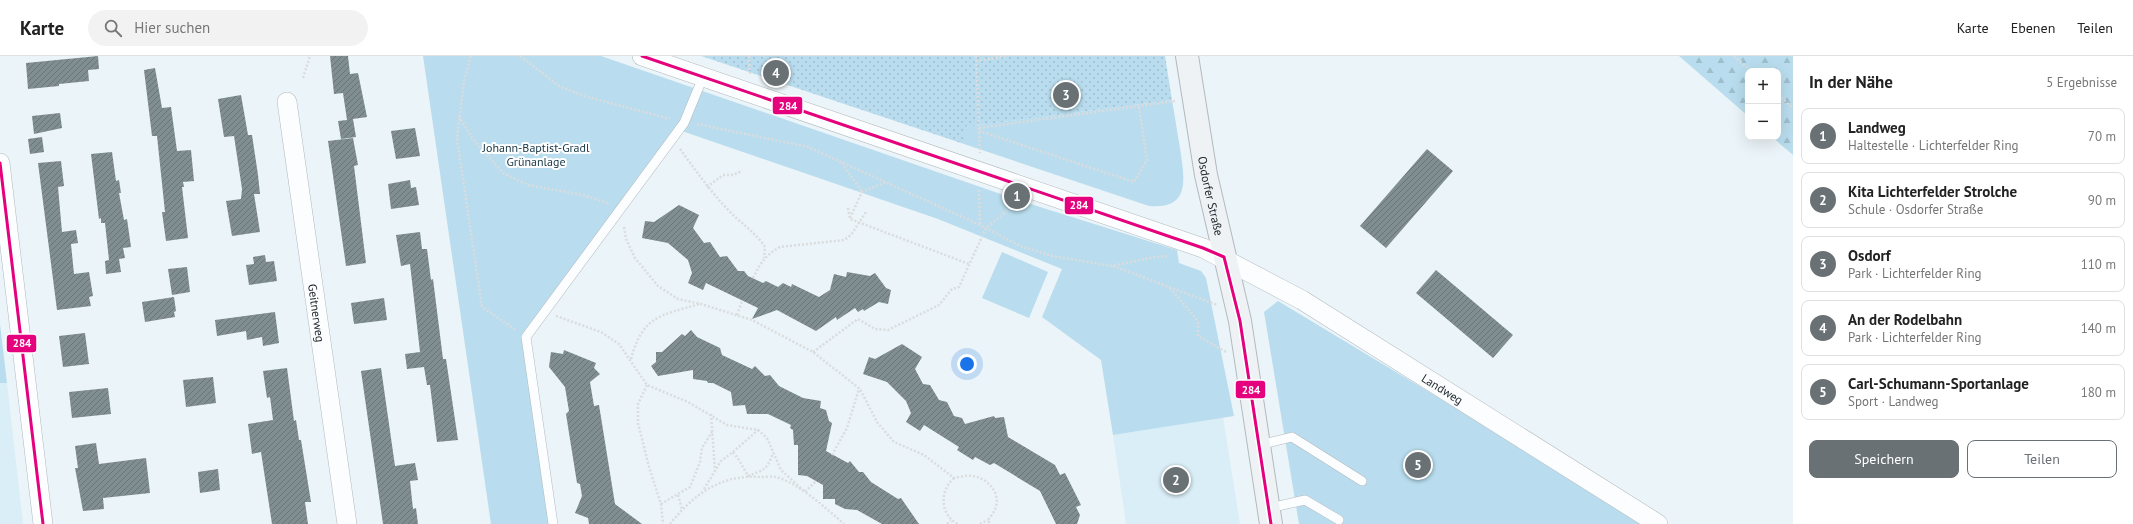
<!DOCTYPE html>
<html lang="de">
<head>
<meta charset="utf-8">
<style>
  body { margin:0; font-family:"PT Sans",sans-serif; background:#f2f2f2; color:#222 }
  .controls { position:absolute; right:12px; top:12px; display:grid; overflow:hidden; border-radius:8px; box-shadow:0 4px 16px #0002 }
  .controls button { width:36px; height:36px; display:grid; place-items:center; padding:0; border:0; border-bottom:1px solid #e0e0e0; background:#fff; color:#222; font:20px sans-serif }
  .you { position:absolute; left:967px; top:308px; width:14px; height:14px; margin:-10px; border:3px solid #fff; border-radius:50%; background:#1a73e8; box-shadow:0 0 0 6px #1a73e833 }
  .badge { display:grid; place-items:center; width:26px; height:26px; border-radius:50%; background:#697175; color:#fff; font-size:13px; font-weight:700 }
  .pin { position:absolute; translate:-50% -50%; border:2px solid #fff; box-shadow:0 1px 4px #0006 }
  .list { margin:0; padding:0; list-style:none }
  h2 { display:flex; justify-content:space-between; align-items:center; height:52px; margin:0; padding:0 16px; font-size:17px }
  h2 small { font-size:13px; font-weight:400; color:#767676 }
  .list li { display:grid; grid-template-columns:26px 1fr auto; gap:12px; align-items:center; box-sizing:border-box; height:56px; margin:0 8px 8px; padding:0 8px; border:1px solid #e0e0e0; border-radius:8px }
  .list b { display:block; font-size:15px; white-space:nowrap }
  .list p { margin:0; font-size:13px; white-space:nowrap; color:#767676 }
  .list em { font-size:13px; font-style:normal; color:#767676 }
  .actions { display:flex; gap:8px; padding:12px 16px }
  .actions a { flex:1; padding:9px 0; border:1px solid #697175; border-radius:8px; text-align:center; font-size:14px; color:#697175 }
  .actions .main { background:#697175; color:#fff }
  .icon { flex:none; width:22px; height:22px; fill:none; stroke:currentColor; stroke-width:2; stroke-linecap:round; stroke-linejoin:round }
  .map { position:relative; flex:none; width:1793px; height:468px; overflow:hidden }
  header { display:flex; align-items:center; gap:24px; box-sizing:border-box; height:56px; padding:0 20px; background:#fff; border-bottom:1px solid #e0e0e0 }
  header strong { font-size:19px }
  nav { display:flex; gap:22px; margin-inline-start:auto; font-size:14px }
  .search { width:280px; height:36px; background:#f2f2f2; display:flex; align-items:center; gap:10px; box-sizing:border-box; padding:0 14px; border-radius:22px; color:#767676; font-size:15px }
  main { display:flex }
  aside { flex:1; background:#fff }
  .map>svg:first-child { display:block }
  .built { fill:#daeef7 }
  .green { fill:#b9ddee }
  .forest { fill:url(#forest-firs) }
  .garden { fill:url(#garden-dots) }
  .building { fill:url(#building-hatch) }
  .lines { fill:none; stroke-linecap:round; stroke-linejoin:round }
  .lane-casing { stroke:#b2babe; stroke-width:10 }
  .street-casing { stroke:#b2babe; stroke-width:20 }
  .secondary-casing { stroke:#b2babe; stroke-width:24 }
  .path { stroke:#dadcde; stroke-width:2.5; stroke-dasharray:2 2; stroke-linecap:butt }
  .lane { stroke:#fcfdfe; stroke-width:9 }
  .street { stroke:#fcfdfe; stroke-width:19 }
  .secondary { stroke:#eef2f5; stroke-width:22 }
  .bus-1-casing { stroke:#fff; stroke-width:6 }
  .bus-1 { stroke:#e5007d; stroke-width:3 }
  .labels { text-anchor:middle; dominant-baseline:central; stroke-width:4; stroke-linejoin:round; paint-order:stroke }
  .park-label { font-size:12px; fill:#163847; stroke:#fff }
  .street-label { font-size:12px; fill:#232b2e; stroke:#fff }
  .line-badge { stroke:#fff; stroke-width:1.5 }
  .badge-label { font-size:11px; text-anchor:middle; font-weight:bold; fill:#fff }
</style>
</head>
<body>
<header>
<strong>Karte</strong>
<div class="search"><svg class="icon" aria-label="search" viewBox="0 0 24 24"><circle cx="10" cy="10" r="6"/><path d="M15 15l6 6"/></svg>Hier suchen</div>
<nav><a>Karte</a><a>Ebenen</a><a>Teilen</a></nav>
</header>
<main>
<div class="map">
<svg width="1793" height="468" viewBox="0 0 1793 468">
  <defs>
    <pattern id="forest-firs" width="22" height="20" patternUnits="userSpaceOnUse"><rect width="22" height="20" fill="#b9ddee"/><path d="M5 1l3.5 6h-7zM16 11l3.5 6h-7z" fill="#9fbecc"/></pattern>
    <pattern id="garden-dots" width="8" height="8" patternUnits="userSpaceOnUse"><rect width="8" height="8" fill="#b9ddee"/><path d="M2 2h.1M6 6h.1" fill="none" stroke="#9fbecc" stroke-width="1.8" stroke-linecap="round"/></pattern>
    <pattern id="building-hatch" width="6" height="6" patternUnits="userSpaceOnUse"><rect width="6" height="6" fill="#818e91"/><path d="M-1 1l2-2M0 6l6-6M5 7l2-2" fill="none" stroke="#697477"/></pattern>
  </defs>
  <rect width="100%" height="100%" fill="#ebf4f8"/>
  <path class="built" d="M0,327H7L23,468H0Z
    M1223,361L1240,468H1126L1113,379Z"/>
  <path class="green" d="M423,0H601L1021,145L1177,194L1179,207L1201,215L1206,222L1234,360L1113,379L1101,304L1042,261L1062,213L938,163L676,73L522,279L549,468H491Z
    M1172,44C1175,60 1177,76 1180,92C1184,121 1192,154 1149,150L964,88L963,71Z
    M1002,196L1048,216L1029,262L982,242Z
    M1278,245L1454,351L1640,468H1299L1264,256Z
    M0,268L7,327H0Z"/>
  <path class="forest" d="M1679,0H1793V99L1772,81H1778V15H1748V60Z"/>
  <path class="garden" d="M701,0H1165L1172,44L964,71V88Z"/>
  <path class="building" d="M98,0L99,13L88,14L89,25L59,28V30L28,33L26,7Z
    M330,0H348L350,18L358,17L367,61L353,63L356,81L341,83L338,65L347,64L343,37L334,38Z
    M155,12L162,52L171,51L177,95L191,94L194,125L183,126L184,131H182L188,182L166,185L162,156H165L157,80H152L144,14Z
    M241,39L248,79H252L258,119L260,138H254L260,176L232,180L226,145L241,143L242,133L234,80L224,81L218,43Z
    M60,57L62,72L34,78L32,60Z
    M415,72L420,100L396,103L391,75Z
    M42,81L44,96L30,98L28,83Z
    M353,82L358,109L354,110L366,207L346,210L328,85Z
    M1427,93L1453,115L1386,192L1360,170Z
    M112,96L116,125L119,124L121,137H119L124,164L127,163L131,191L123,192L125,202L119,203L121,216L106,218L105,205L109,204L105,167H101V162L99,163L91,98Z
    M61,105L64,130L58,131L62,176L76,174L78,187L71,188L74,218L89,216L93,240L89,241L91,250L57,254L38,107Z
    M410,124L411,132L416,131L419,149L391,153L388,128Z
    M679,149L699,159L693,172L704,187L710,186L720,201L727,200L738,215H744L748,220L763,227L766,225L778,231L783,227L791,231L792,228L819,241L830,234L834,218L846,221L847,216L870,220L875,217L886,232L891,234L888,248L879,246L864,255L863,253L858,256L855,252L837,264L836,261L816,275L777,254L752,263L758,252L706,227L703,234L688,227L692,217L688,204L668,187L642,182L645,165L654,166Z
    M420,176L422,193H427L431,224L433,223L443,303H446L458,384L437,386L430,329H427L424,311L407,313L405,298L420,296L410,208L401,210L396,179Z
    M265,199L266,206L274,205L277,225L249,229L246,209L254,208L253,201Z
    M187,211L190,236L172,239L168,213Z
    M1436,214L1513,279L1493,302L1416,237Z
    M174,241L176,255L174,256L175,261L145,266L142,246Z
    M384,242L387,264L354,268L351,247Z
    M275,256L279,287L263,290L262,281L247,284L246,275L217,280L215,264Z
    M691,274L697,281L720,292L722,299L752,313L755,310L765,320L770,319L779,330L803,342L821,345L820,352L826,354L829,365L832,367L826,395L848,407L850,405L859,416H863L871,426L898,443L901,442L919,468H882L857,454L845,453L835,448V443H823V429L807,420L798,419V389H794L793,374L790,372L791,369L768,358H747L745,349L733,350L731,336L713,327H708L707,325L693,323V314L658,320L651,310L656,306V296H662L682,278L685,280Z
    M85,277L89,308L63,311L59,280Z
    M902,288L922,301L915,313L923,328L930,329L939,344L947,346L954,360L962,362L965,368L994,360L995,362L1004,361L1008,381L1055,409L1060,419L1065,417L1081,449L1076,451L1080,459L1077,468H1056L1040,435L994,407L990,409L975,401L973,404L957,394L959,391L924,369L920,375L906,366L911,357L906,345L887,326L863,318L869,301L875,303Z
    M564,294L596,307L594,312L600,318L590,326L594,350L599,349L615,448L642,468H589L588,462L575,457L582,440L580,428L577,427L569,377L566,358L569,355L565,331L549,311L551,296L563,298Z
    M287,312L294,365L296,364L299,384H301L311,446H305L308,468H272L261,396L252,398L248,368L273,364L270,341L267,342L263,315Z
    M381,312L395,410L415,407L418,424L410,425L413,453L416,452L418,468H383L361,315Z
    M213,321L216,347L186,351L183,324Z
    M108,332L111,358L72,362L69,336Z
    M96,387L99,408L146,402L150,437L103,442L104,453L83,455L75,412H78L75,390Z
    M218,413L220,434L200,437L198,416Z"/>
  <g class="lines">
    <g class="lane-casing">
      <path id="lane" d="M1259,389L1292,381L1362,425
        M1269,452L1305,444L1339,464
        M553,468L526,281L684,67L703,21"/>
    </g>
    <g class="street-casing">
      <g id="street">
        <path id="s1" d="M642,0L1203,192L1302,244L1658,468"/>
        <path id="s2" d="M287,46L347,468"/>
        <path d="M0,107L43,468"/>
      </g>
    </g>
    <g class="secondary-casing">
      <g id="secondary">
        <path id="s3" d="M1187,0L1206,119L1240,265L1271,468"/>
      </g>
    </g>
    <path class="path" d="M471,0L464,25L457,83L482,251L516,274
      M520,0L559,30L584,40L670,63
      M749,0L750,19
      M976,0L980,97
      M1734,0L1751,15
      M976,5L1007,0
      M303,22L310,0
      M1778,39L1793,52
      M459,60L472,82L503,117L528,129L583,139L610,148
      M697,68L808,91L980,169L1020,190L1052,200L1112,210L1155,201L1168,200
      M979,72L1175,45
      M979,75L1134,126L1147,104L1139,51
      M680,93C696,115 711,136 730,156C742,168 756,177 765,191L764,202
      M842,107L862,136
      M707,131L723,119H733L742,115
      M979,134L980,169
      M848,152L850,163L969,208
      M850,162L862,136L886,126
      M624,171L626,183L635,202L658,230L678,243L701,248L752,264L813,296L860,333L877,366L894,386L924,399L954,422C960,421 967,419 973,420C987,422 1000,436 996,450C995,455 991,460 988,464L990,468
      M1113,210L1217,249
      M753,222C760,208 765,199 780,191L844,184L851,179L866,156
      M1170,232L1194,260L1198,267V280L1226,296
      M737,259L742,245
      M556,260L601,276L619,288L647,329L688,346L727,369L758,374L767,382L781,414L805,436L816,425
      M813,296L858,263L875,273L888,274L939,249L952,233L959,231L986,172L1017,146
      M631,303C643,259 660,260 699,248
      M647,329L638,348V367L649,411L661,448L663,468
      M711,358L715,415
      M733,396L758,374
      M832,399L847,372L859,333
      M954,422C939,435 940,459 958,468
      M704,433L721,405L733,396L739,404L748,420C764,414 767,414 773,397
      M678,439L682,453
      M661,448L690,431L700,406L702,392L712,376
      M670,468C694,438 721,418 761,421C765,421 771,420 776,421C797,426 827,453 844,468
      M947,468L951,465
      M980,468L988,464"/>
    <use href="#lane" class="lane"/>
    <use href="#street" class="street"/>
    <use href="#secondary" class="secondary"/>
    <g class="bus-1-casing">
      <path id="bus-1" d="M642,0L1203,192L1224,201
        M0,107L43,468
        M1224,201L1240,265L1271,468"/>
    </g>
    <use href="#bus-1" class="bus-1"/>
  </g>
  <g class="labels">
    <g class="park-label">
      <text x="536" y="91">Johann-Baptist-Gradl<tspan x="536" dy="14">Grünanlage</tspan></text>
    </g>
    <g class="street-label">
      <text stroke="none"><textPath href="#s3" startOffset="142">Osdorfer Straße</textPath></text>
      <text stroke="none"><textPath href="#s2" startOffset="213">Geitnerweg</textPath></text>
      <text stroke="none"><textPath href="#s1" startOffset="871">Landweg</textPath></text>
    </g>
  </g>
  <g class="line-badge">
    <rect x="772" y="40" width="31" height="19" rx="4" fill="#e5007d"/>
    <rect x="1064" y="140" width="30" height="19" rx="4" fill="#e5007d"/>
    <rect x="6" y="278" width="31" height="19" rx="4" fill="#e5007d"/>
    <rect x="1235" y="324" width="31" height="19" rx="4" fill="#e5007d"/>
  </g>
  <g class="badge-label">
    <text x="788" y="54">284</text>
    <text x="1079" y="153">284</text>
    <text x="22" y="291">284</text>
    <text x="1251" y="338">284</text>
  </g>
</svg>
<div class="controls">
<button>+</button>
<button>−</button>
</div>
<div class="you"></div>
<div class="pin badge" style="left:1017px;top:140px">1</div>
<div class="pin badge" style="left:1176px;top:424px">2</div>
<div class="pin badge" style="left:1066px;top:39px">3</div>
<div class="pin badge" style="left:776px;top:17px">4</div>
<div class="pin badge" style="left:1418px;top:409px">5</div>
</div>
<aside>
<h2>In der Nähe<small>5 Ergebnisse</small></h2>
<ul class="list">
<li><span class="badge">1</span><div><b>Landweg</b><p>Haltestelle · Lichterfelder Ring</p></div><em>70 m</em></li>
<li><span class="badge">2</span><div><b>Kita Lichterfelder Strolche</b><p>Schule · Osdorfer Straße</p></div><em>90 m</em></li>
<li><span class="badge">3</span><div><b>Osdorf</b><p>Park · Lichterfelder Ring</p></div><em>110 m</em></li>
<li><span class="badge">4</span><div><b>An der Rodelbahn</b><p>Park · Lichterfelder Ring</p></div><em>140 m</em></li>
<li><span class="badge">5</span><div><b>Carl-Schumann-Sportanlage</b><p>Sport · Landweg</p></div><em>180 m</em></li>
</ul>
<div class="actions"><a class="main">Speichern</a><a>Teilen</a></div>
</aside>
</main>
</body>
</html>
